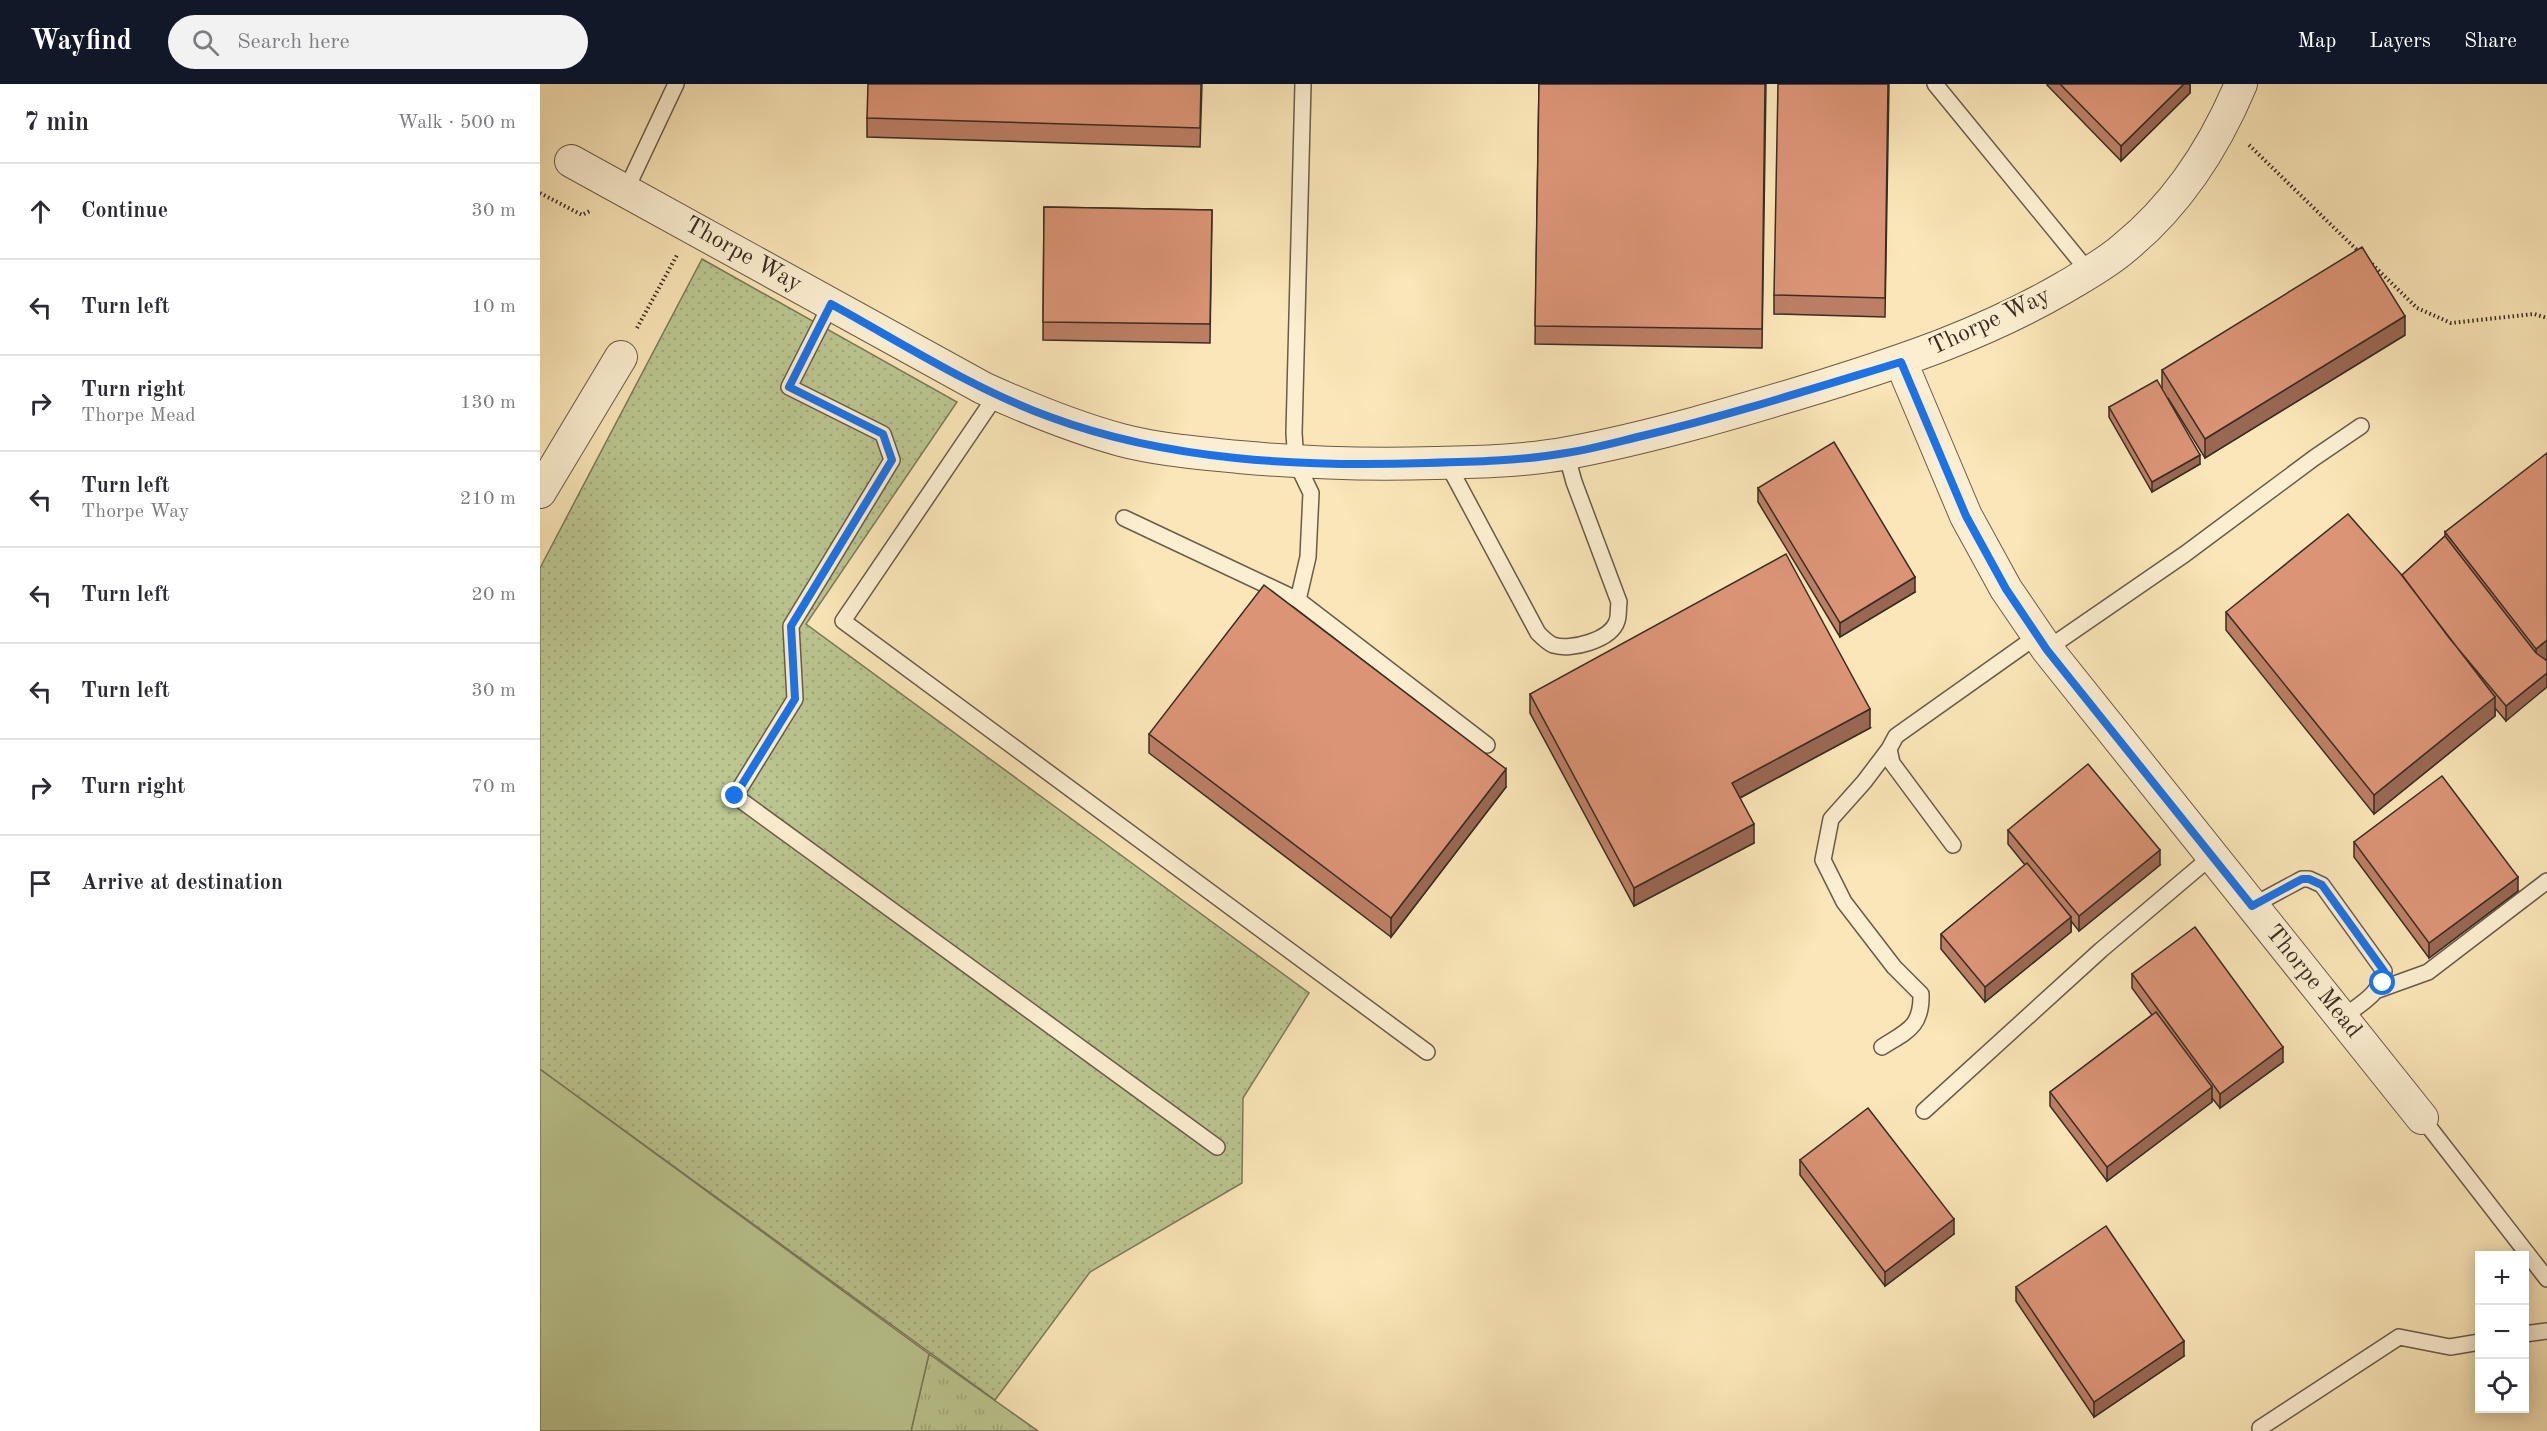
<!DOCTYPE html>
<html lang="en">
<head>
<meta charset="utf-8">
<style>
  body { margin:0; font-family:"Old Standard TT",serif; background:#f2f2f3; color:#2b2b33 }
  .controls { position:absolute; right:18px; bottom:18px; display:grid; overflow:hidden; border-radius:0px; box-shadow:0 3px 15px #0003 }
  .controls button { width:54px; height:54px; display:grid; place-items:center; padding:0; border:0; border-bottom:2px solid #e1e1e2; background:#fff; color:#2b2b33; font:30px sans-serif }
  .stop { position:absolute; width:18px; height:18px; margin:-14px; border:4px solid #1a73e8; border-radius:50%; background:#fff }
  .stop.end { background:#1a73e8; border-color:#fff; box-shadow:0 2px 6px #0008 }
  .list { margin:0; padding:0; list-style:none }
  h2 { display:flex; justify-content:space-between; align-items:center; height:78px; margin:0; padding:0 24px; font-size:26px }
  h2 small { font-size:20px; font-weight:400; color:#7c7c81 }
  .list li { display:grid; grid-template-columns:39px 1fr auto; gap:18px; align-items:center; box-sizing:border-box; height:96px; padding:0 24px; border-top:2px solid #e1e1e2 }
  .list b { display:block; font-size:22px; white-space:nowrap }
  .list p { margin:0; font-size:20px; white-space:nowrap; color:#7c7c81 }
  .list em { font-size:20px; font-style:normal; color:#7c7c81 }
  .icon { flex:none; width:33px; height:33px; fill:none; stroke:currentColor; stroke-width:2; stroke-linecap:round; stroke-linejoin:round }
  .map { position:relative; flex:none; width:2007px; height:1347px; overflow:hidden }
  header { display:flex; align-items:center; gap:36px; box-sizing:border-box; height:84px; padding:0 30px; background:#111827; color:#fff }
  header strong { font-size:28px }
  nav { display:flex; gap:33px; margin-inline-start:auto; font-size:21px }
  .search { width:420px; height:54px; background:#f2f2f3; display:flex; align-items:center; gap:15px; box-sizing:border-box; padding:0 21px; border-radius:33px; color:#7c7c81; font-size:22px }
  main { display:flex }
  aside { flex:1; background:#fff }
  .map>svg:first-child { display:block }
  .grass { fill:url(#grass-tufts); stroke:#7a7a5a; stroke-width:1.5 }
  .park { fill:#bbc690; stroke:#7a7a5a; stroke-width:1.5 }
  .garden { fill:url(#garden-dots); stroke:#7a7a5a; stroke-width:1.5 }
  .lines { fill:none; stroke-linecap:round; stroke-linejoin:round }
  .lane-casing { stroke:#695b48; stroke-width:18 }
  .street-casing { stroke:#695b48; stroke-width:34 }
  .path { stroke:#392d23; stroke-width:4; stroke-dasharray:1.5 3; stroke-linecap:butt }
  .lane { stroke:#fcefd1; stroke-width:15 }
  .street { stroke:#fcefd1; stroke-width:32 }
  .wall { fill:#bc7f65; stroke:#392d23; stroke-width:1.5 }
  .shaded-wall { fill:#996853; stroke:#392d23; stroke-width:1.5 }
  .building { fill:#db9476; stroke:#392d23; stroke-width:1.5 }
  .route { stroke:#1a73e8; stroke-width:8 }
  .labels { text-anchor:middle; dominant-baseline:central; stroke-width:4.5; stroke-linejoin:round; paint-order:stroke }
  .street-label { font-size:24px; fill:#392d23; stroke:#fcefd1 }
</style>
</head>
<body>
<header>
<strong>Wayfind</strong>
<div class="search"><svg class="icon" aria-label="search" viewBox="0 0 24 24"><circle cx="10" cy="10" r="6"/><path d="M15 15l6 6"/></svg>Search here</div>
<nav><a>Map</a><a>Layers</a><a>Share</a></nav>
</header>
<main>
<aside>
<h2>7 min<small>Walk · 500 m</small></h2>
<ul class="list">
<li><svg class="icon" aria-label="ahead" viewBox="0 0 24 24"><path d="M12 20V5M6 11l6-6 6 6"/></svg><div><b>Continue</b></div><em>30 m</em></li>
<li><svg class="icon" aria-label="left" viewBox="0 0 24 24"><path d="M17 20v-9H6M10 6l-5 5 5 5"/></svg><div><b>Turn left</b></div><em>10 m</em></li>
<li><svg class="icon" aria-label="right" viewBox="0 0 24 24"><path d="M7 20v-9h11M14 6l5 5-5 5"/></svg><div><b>Turn right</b><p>Thorpe Mead</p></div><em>130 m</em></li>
<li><svg class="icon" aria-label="left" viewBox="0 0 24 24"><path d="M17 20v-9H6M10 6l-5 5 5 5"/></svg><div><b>Turn left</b><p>Thorpe Way</p></div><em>210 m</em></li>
<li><svg class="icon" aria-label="left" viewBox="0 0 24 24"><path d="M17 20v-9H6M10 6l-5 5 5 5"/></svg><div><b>Turn left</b></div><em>20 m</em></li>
<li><svg class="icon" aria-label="left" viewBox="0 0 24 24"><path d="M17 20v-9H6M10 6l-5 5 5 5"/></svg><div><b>Turn left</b></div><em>30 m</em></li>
<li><svg class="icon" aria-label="right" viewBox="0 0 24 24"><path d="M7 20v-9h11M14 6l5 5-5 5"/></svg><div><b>Turn right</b></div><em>70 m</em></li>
<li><svg class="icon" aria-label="arrive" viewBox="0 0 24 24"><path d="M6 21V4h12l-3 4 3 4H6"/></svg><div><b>Arrive at destination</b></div></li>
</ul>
</aside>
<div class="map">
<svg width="2007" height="1347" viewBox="0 0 2007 1347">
  <defs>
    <pattern id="grass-tufts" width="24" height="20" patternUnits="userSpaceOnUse" patternTransform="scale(1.5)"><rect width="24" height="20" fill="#bbc690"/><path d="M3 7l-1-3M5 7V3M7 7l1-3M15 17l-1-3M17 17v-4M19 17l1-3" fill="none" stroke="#a2aa7c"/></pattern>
    <pattern id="garden-dots" width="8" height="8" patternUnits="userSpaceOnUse" patternTransform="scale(1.5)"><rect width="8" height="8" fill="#bbc690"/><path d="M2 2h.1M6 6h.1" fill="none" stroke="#a2aa7c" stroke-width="1.8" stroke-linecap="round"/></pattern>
  </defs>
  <rect width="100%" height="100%" fill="#fae6b8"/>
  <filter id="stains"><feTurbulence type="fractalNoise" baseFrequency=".00333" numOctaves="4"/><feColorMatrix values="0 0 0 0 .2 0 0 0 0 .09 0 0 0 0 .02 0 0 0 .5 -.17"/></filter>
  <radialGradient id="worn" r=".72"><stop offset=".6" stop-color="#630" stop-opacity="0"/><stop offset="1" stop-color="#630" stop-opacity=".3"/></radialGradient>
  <path class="grass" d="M389,1270L498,1347H371Z"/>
  <path class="park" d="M0,985L389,1270L371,1347H0Z"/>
  <path class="garden" d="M162,175L417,318L266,540L769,909L703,1014L702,1099L550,1188L455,1316L0,985V484Z"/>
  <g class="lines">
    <g class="lane-casing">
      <path id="lane" d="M763,0L754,349L756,378L771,409L768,473L758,516L947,661
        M1395,0L1549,188
        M86,106L136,0
        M291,220L249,303L343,350L352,376L251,542L255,615L195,712L677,1063
        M457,310L303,537L887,968
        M907,379L998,549C1002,553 1008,559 1013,561C1031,567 1071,556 1077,537C1079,532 1078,524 1079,518L1034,398L1026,369
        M584,434L758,516
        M1507,565L1645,470L1774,374L1821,342
        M1413,761L1352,679L1349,665L1356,652L1497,552
        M1712,822L1762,795H1769L1782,801L1844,887C1841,910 1820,920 1802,934
        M1838,906L1888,888L2007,797
        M1342,963C1367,947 1382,943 1381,910L1354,883L1304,818L1283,776L1291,735L1324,698L1349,665
        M1384,1027L1561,866L1672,772
        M1882,1034L2007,1195
        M1984,1250L2007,1247
        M1722,1347L1720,1344L1859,1253L1910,1263L1940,1258"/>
    </g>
    <g class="street-casing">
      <path id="street" d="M31,77L443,304C487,324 533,343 581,356C619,366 660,369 699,373C764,379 829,381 895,379C939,378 985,377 1028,369C1113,353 1197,328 1279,303C1366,276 1446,249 1525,203C1545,191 1567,179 1584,164C1637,121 1675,62 1701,0
        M1361,278L1426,432L1466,505L1507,565L1882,1034
        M0,408L81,273"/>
    </g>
    <path class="path" d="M1709,61L1820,169
      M0,109L42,131L50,127
      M1832,180L1877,224L1911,239L1994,230L2007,234
      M97,244L137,171"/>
    <use href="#lane" class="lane"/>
    <use href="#street" class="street"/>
  </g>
  <path class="wall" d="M662,0L660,63L327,53V34Z
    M999,0H1226L1222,264L995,260Z
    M1349,0L1345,233L1234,230V211Z
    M1507,0H1650V9L1581,77L1507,1Z
    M504,123L672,126L670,259L503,256Z
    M1865,251L1665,374L1628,314L1660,380L1612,408L1569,333V323L1622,304V286Z
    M1218,404L1375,508L1300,553L1218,418Z
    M1905,448L2006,576L1966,637L1955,624V632L1834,730L1686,546V528L1862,491L1905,452Z
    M990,610L1330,644L1200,714L1214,759L1094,822L990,629Z
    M609,650L966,703L851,853L609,669Z
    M1468,746L1620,781L1539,847L1531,837V848L1445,918L1401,865V850L1485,781L1468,760Z
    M1814,758L1978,807L1889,874L1814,773Z
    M1592,890L1743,978L1680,1024L1672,1014V1018L1567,1097L1510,1022V1008L1612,931L1592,904Z
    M1260,1076L1414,1150L1345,1202L1260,1091Z
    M1476,1203L1644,1272L1554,1333L1476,1217Z"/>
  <path class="shaded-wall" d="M1644,0H1650V9L1581,77V62Z
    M1865,232V251L1665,374V355Z
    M1660,371V380L1612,408V398Z
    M1375,493V508L1300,553V539Z
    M2007,556V575L1996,583V565Z
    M2007,589V603L1966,637V622Z
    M1955,613V632L1834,730V711Z
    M1330,625V644L1192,718V699Z
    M966,685V703L851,853V834Z
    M1214,740V759L1094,822V804Z
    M1620,766V781L1539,847V832Z
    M1978,793V807L1889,874V859Z
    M1531,833V848L1445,918V903Z
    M1743,963V978L1680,1024V1010Z
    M1672,1003V1018L1567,1097V1083Z
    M1414,1135V1150L1345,1202V1188Z
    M1644,1257V1272L1554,1333V1318Z"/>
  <path class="building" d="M328,0H661L660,44L327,34Z
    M999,0H1225L1222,245L995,242Z
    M1238,0H1348L1345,214L1234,211Z
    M1520,0H1644L1581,62Z
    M504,123L672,126L670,240L503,238Z
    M1822,163L1865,232L1665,355L1622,286Z
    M1617,296L1660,371L1612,398L1569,323Z
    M1294,358L1375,493L1300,539L1218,404Z
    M2007,369V556L1996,565L1905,448Z
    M1808,430L1860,489L1955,613L1834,711L1686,528Z
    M1905,452L1996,569L2007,577V589L1966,622L1910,555L1862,491Z
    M1246,470L1330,625L1192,699L1214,740L1094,804L990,610Z
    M724,501L966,685L851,834L609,650Z
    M1548,680L1620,766L1539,832L1468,746Z
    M1902,692L1978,793L1889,859L1814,758Z
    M1487,779L1531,833L1445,903L1401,850Z
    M1655,843L1743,963L1680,1010L1592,890Z
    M1616,928L1672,1003L1567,1083L1510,1008Z
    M1328,1024L1414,1135L1345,1188L1260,1076Z
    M1566,1142L1644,1257L1554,1318L1476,1203Z"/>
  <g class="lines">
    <path class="route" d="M195,712L255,615L251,542L352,376L343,350L249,303L291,220C362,259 433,305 510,333C629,377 761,383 886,379C932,378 980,377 1026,369C1052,365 1077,358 1102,352C1190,331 1275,304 1361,278L1426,432L1466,505L1507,566L1712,822L1762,795H1769L1782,801L1844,887L1843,899"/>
  </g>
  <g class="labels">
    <g class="street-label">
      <text transform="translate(203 171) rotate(29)">Thorpe Way</text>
      <text transform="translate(1450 238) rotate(-25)">Thorpe Way</text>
      <text transform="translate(1773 898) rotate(51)">Thorpe Mead</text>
    </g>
  </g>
  <rect width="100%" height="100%" filter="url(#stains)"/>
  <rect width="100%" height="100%" fill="url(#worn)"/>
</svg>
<div class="controls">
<button>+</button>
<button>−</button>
<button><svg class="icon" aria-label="locate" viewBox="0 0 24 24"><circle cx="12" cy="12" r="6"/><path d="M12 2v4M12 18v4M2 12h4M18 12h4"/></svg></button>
</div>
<div class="stop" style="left:1843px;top:899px"></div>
<div class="stop end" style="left:195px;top:712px"></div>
</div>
</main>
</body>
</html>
